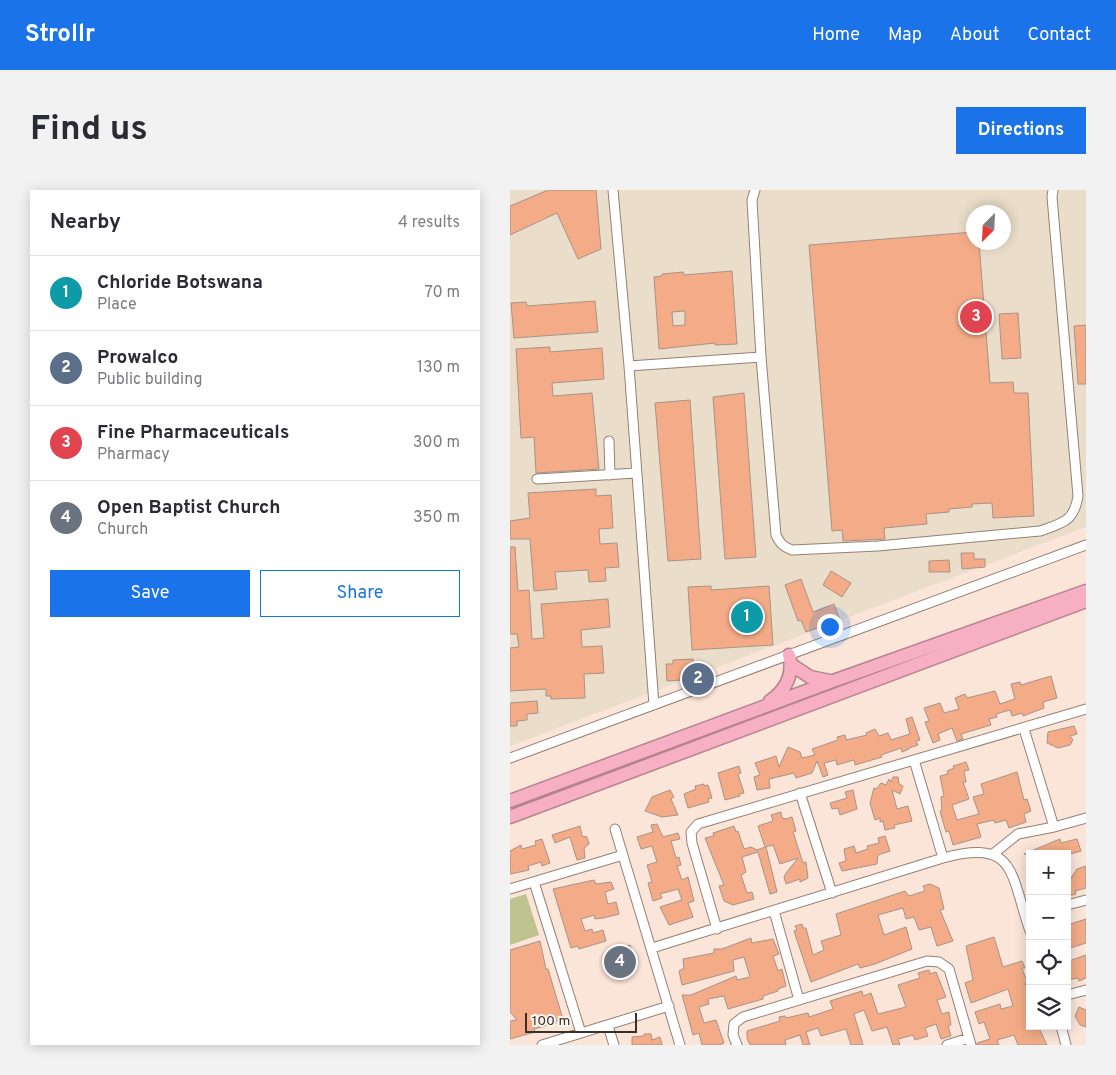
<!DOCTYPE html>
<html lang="en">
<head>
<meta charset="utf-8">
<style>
  body { margin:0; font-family:Overpass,sans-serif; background:#f2f2f3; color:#2b2b33 }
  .controls { position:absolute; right:15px; bottom:15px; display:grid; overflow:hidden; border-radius:0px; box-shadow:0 2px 12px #0003 }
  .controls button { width:45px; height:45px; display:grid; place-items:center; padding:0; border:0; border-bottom:1px solid #e1e1e2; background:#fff; color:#2b2b33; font:25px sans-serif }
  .compass { position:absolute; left:456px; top:15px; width:45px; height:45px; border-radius:50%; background:#fff; box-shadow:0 2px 12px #0003; rotate:204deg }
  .scale { position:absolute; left:15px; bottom:12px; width:112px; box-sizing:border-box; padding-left:5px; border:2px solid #39302c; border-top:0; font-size:14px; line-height:18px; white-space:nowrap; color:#39302c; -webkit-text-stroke:4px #fef4f0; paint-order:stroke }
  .you { position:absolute; left:319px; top:436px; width:18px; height:18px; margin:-12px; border:4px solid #fff; border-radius:50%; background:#1a73e8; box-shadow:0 0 0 8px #1a73e833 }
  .badge { display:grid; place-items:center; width:32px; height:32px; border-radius:50%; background:#1a73e8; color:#fff; font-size:16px; font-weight:700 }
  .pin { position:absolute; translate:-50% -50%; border:2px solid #fff; box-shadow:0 1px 5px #0006 }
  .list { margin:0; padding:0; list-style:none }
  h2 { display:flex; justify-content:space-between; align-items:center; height:65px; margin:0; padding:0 20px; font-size:21px }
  h2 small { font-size:16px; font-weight:400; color:#7c7c81 }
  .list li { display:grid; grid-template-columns:32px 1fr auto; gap:15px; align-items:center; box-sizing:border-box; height:75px; padding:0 20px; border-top:1px solid #e1e1e2 }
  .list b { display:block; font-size:19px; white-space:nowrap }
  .list p { margin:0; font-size:16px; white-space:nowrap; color:#7c7c81 }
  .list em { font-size:16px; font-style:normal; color:#7c7c81 }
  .actions { display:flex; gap:10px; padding:15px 20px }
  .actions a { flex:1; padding:11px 0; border:1px solid #1a73e8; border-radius:0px; text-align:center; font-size:18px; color:#1a73e8 }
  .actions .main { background:#1a73e8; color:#fff }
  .icon { flex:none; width:28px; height:28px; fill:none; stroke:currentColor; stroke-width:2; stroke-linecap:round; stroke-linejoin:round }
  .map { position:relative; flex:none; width:576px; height:855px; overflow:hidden; border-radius:0px }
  header { display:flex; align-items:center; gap:30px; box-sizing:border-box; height:70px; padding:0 25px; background:#1a73e8; color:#fff }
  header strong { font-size:24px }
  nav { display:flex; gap:28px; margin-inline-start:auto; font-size:18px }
  .intro { display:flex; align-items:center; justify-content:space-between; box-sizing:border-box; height:120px; padding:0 30px }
  h1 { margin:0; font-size:35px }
  .button { padding:12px 22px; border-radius:0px; background:#1a73e8; color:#fff; font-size:18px; font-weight:700 }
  main { display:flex; gap:30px; padding:0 30px }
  aside { flex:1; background:#fff; border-radius:0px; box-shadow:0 2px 12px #0003 }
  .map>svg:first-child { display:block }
  .industrial { fill:#eadeca; fill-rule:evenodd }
  .green { fill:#bec390 }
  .building { fill:#f3ac87; stroke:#a89288; fill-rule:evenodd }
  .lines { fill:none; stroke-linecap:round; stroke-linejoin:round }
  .minor-casing { stroke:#958075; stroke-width:11 }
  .highway-casing { stroke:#b4838e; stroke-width:15 }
  .minor { stroke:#fff; stroke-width:9 }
  .highway { stroke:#f7afc3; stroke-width:12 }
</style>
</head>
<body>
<header>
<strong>Strollr</strong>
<nav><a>Home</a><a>Map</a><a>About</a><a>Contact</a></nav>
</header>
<div class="intro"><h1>Find us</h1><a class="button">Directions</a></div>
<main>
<aside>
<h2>Nearby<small>4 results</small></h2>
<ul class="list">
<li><span class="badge" style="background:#0f9aa8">1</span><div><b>Chloride Botswana</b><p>Place</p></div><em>70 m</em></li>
<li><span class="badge" style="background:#5c6f8a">2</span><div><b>Prowalco</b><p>Public building</p></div><em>130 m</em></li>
<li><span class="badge" style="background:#e0444e">3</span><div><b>Fine Pharmaceuticals</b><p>Pharmacy</p></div><em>300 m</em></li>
<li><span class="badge" style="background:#6b7280">4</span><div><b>Open Baptist Church</b><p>Church</p></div><em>350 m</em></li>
</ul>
<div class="actions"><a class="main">Save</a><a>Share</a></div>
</aside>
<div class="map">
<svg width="576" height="855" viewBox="0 0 576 855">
  <rect width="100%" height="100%" fill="#fbe4d8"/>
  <path class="industrial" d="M0,0H576V337L0,556ZM463,22H493V52H463Z"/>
  <path class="green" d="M16,704L29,745L0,755V709Z"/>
  <path class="building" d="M38,0H86L91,59L68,69L47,23L0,45V16Z
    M464,42V52H469L480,193L503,192L504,203H518L524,326L483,328L482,313L462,314V317L439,319V322L416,324L417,334L374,338L375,349L333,351L332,340L322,341L299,55Z
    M222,81L227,154L205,155V153L149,159L144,87L152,86V84L173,82L174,85ZM175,121V135L163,136L162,122Z
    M85,111L88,142L4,148L1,113L16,112L17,116Z
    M508,123L511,168L492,169L489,124Z
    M576,135V194H568L564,136Z
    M40,157V162L92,158L94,189L42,193L43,206L82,203L89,279L26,283L24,247L11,248L6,159Z
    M234,203L246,367L215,369L203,207Z
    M180,210L191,369L158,371L145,213Z
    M86,299V306L101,305L103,338L89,339L90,354L107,353L109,377L95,378L96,391L79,392L78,380L45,382L47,399L24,401L20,349H0V331L20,328L18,303Z
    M0,357H5L8,401L19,400L22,449L34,448L31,414L98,409L100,437L71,440L72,457L92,456L94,483L74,484L75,508L41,509V506H36V499L0,501V458L9,457L7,444H0Z
    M451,363H464V369H475V377L452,379Z
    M439,370L440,382H419V371Z
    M321,381L341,393L332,407L313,395Z
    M291,389L303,422L324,414L330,430L296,442L291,430L288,431L275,395Z
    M201,396V400L259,396L263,455L182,460L178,397Z
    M183,469L184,483L171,484V490L157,491L156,474H163V470Z
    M541,486L547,508L533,512L534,518L513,526L512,523L502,526L500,520L486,524L487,527L479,529L481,535L451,544L453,549L447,551L442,538L428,544L430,550L423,553L415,532L419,531L414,518L430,513L434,523L449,519L445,508L455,504L457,508L485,501L490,514L505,509L501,494L510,492L511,495Z
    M27,511L28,523L17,524V530L7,531V536H0V513Z
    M402,527L410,550L406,551L408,555L399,558V559L392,562L391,558L371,565L372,567L345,575L344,570L327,575L326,570L314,573L318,585L313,587L307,571L302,583L286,588L284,583L259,589L260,598L247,600L244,587L250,585L245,573L266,566L269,577L278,557L290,562L292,568L305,565L302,559L328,550L327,547L335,545L336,550L357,545L356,543L365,539L369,546L378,543L381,550L400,544L396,529Z
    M564,536L567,544L560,546L563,550L560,555L548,558L537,553L538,542Z
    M456,572L459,580L454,581L456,592H453L459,609L442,615L447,630L469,624L463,607L474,604L471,594L507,582L514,610L517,609L521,621L514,624L516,632L499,638L496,630L485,633L484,630L467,634L471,647L443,655L439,641L436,642L430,621H432L431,607L434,606L430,586L438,584L437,581L444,578L443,576Z
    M229,576L231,583L228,584L234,603L229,604L230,606L215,610L208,583Z
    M383,587H388L389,594L393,596L390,604L382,600L387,619L398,616L402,631L384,635L385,638L375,640L373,631L370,632V628L365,630L360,613L364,598L366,599L371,593L376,595L379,589L381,592Z
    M194,594V596L198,595L202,608L198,609L199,612L178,618L174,604L186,599L185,596Z
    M160,600L164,607L161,609L168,625L152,627L135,621L142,607Z
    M343,600L347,619L330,625L328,618L322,619L320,613L337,608L335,602Z
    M271,622L272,628L276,629L282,627L286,641L283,642L293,673L296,672L298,688L290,692V689L276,694L274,687L276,683L288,668L270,674L263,655L256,657L267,702L260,704L248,662L232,667L236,682L231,685L237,703L242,702L244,709L223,715L214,711L209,696L214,695L195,648L204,646L203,643L224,636L226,642L228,641L234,659L241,657L247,660L255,657L248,636L263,631L261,625Z
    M147,634L153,647L168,643L170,649L161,651L166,668L169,667L171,675L167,676L172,690L178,687L184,711L178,713L183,727L159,735L150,717L172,710L168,699L150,704L152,708L143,711L138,693L142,692L137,675L147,672L142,656L131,659L127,647L143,642L141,635Z
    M70,636L72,646L77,647L79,654L74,658L75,668L67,670L60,647L45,653L42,645Z
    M375,646L380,661L368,665L367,674L332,681L329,673L336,671L334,659L344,656L346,663L358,659L357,656L369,653L368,648Z
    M32,649L40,673L32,676L31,672L18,676L19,680L0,684V661L11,655L12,659L26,655L25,651Z
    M550,649L551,653L567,649L571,661L557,665L514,664Z
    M576,676V698L565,701L566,704L559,706L557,697L560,696L559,692L563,685L567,679Z
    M84,690L86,694L101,692L104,699L95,702L98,714L106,712L109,724L93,728L85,729L84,725L71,729L75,741L82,739L83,743L93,740L96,751L69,759L68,756L61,758L43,699Z
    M420,694L429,698L434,719L430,720L443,751L427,756L421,737L409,740L404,727L396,729L393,718L368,725L374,745L396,737L402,759L365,774L350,778L348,774L301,792L284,741L287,740L285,736L292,734L293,738H296L303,765L314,760L311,751L331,745L326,724L395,701L399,706L415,701L413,696Z
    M576,729V753L557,759V735Z
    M484,747L493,777L512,771L515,778H512L517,792L515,793L520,807V836H528L537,855H508L504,845L487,850L489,855H467V853L480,849L474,832L469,834L465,822L490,814L491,819L503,816L498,799L461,813L455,793L463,790L456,756Z
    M241,748L242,753L263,749L269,764L263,766L268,781L272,779L276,796L268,799V801L253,806V809L218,819L214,806L198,809L199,814L189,817L194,833L206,830L214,853L209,855H192L189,843L183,845L172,805H181L226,786L227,790L240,787L234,767L223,770L224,781L172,795L169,781L174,778L173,769L204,763V759H212Z
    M30,751L36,779H38L52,826L51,830L46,831V833L24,839L25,842L0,849V831L7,830L0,822V760Z
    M120,755L127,776L115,780L112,779L109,769L98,773L95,763Z
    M576,765V788L569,791L568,788L557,790L559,771Z
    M419,780L420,784L426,782L436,807L427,810L432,824L439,822L441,835L438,836L441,846L431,849L426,834L415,838L418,846L405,850L403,845L388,849L390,855H383L377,837L362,841L354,820L344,824L353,855H341L336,839L311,846L308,838L296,842L300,855H293L290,845L275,850L276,855H240L237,848V841L270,831L269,827L275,826L276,828L298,823L299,827L323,819L320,811L352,801L353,806L361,803L368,824L396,817L388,795L410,788L408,783Z
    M569,817L576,820V837L570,835L565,826Z
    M134,844H141L142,850L150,847L152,855H122V847L134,846Z"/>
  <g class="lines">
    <g class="minor-casing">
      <path id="minor" d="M103,0L119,176L144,515
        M251,167L266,345C270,354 274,357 282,360L368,356L530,341C552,333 564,332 568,306L542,7L543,0
        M119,176L251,167L242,10L245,0
        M99,251L100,285
        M27,289L126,283
        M514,539L544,637
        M0,568L576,355
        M404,570L433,668
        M290,603L322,703
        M105,639L170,855
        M483,664L508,644L544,637L576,628
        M24,692L71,843
        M0,699L113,665
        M557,715L576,710
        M264,721L289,810
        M207,739L182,653L181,642L188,634L576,519
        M142,758L433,668C507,648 500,684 520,741
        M557,805L576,800
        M98,836L104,855
        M551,836L556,855
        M32,855L159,816
        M227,855L223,845L224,834L233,827L417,771L429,772L439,779L461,855
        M437,855L459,848"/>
    </g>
    <g class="highway-casing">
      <path id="highway" d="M282,475L300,487L320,491
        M260,511C276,500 284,484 279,465
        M0,611L323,491L576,401
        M0,627L576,411"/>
    </g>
    <use href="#minor" class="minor"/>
    <use href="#highway" class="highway"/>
  </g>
</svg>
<div class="controls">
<button>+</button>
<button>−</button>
<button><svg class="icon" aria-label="locate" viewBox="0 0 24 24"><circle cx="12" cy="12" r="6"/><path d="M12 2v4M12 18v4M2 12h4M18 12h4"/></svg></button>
<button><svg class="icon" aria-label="layers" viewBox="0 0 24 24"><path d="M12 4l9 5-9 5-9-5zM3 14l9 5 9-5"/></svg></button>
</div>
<svg class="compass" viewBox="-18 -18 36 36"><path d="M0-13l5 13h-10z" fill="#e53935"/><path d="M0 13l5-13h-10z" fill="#7c7c81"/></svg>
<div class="scale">100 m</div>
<div class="you"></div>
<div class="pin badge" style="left:237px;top:427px;background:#0f9aa8">1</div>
<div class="pin badge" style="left:188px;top:489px;background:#5c6f8a">2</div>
<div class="pin badge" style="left:466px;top:127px;background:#e0444e">3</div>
<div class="pin badge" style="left:110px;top:772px;background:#6b7280">4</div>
</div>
</main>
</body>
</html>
